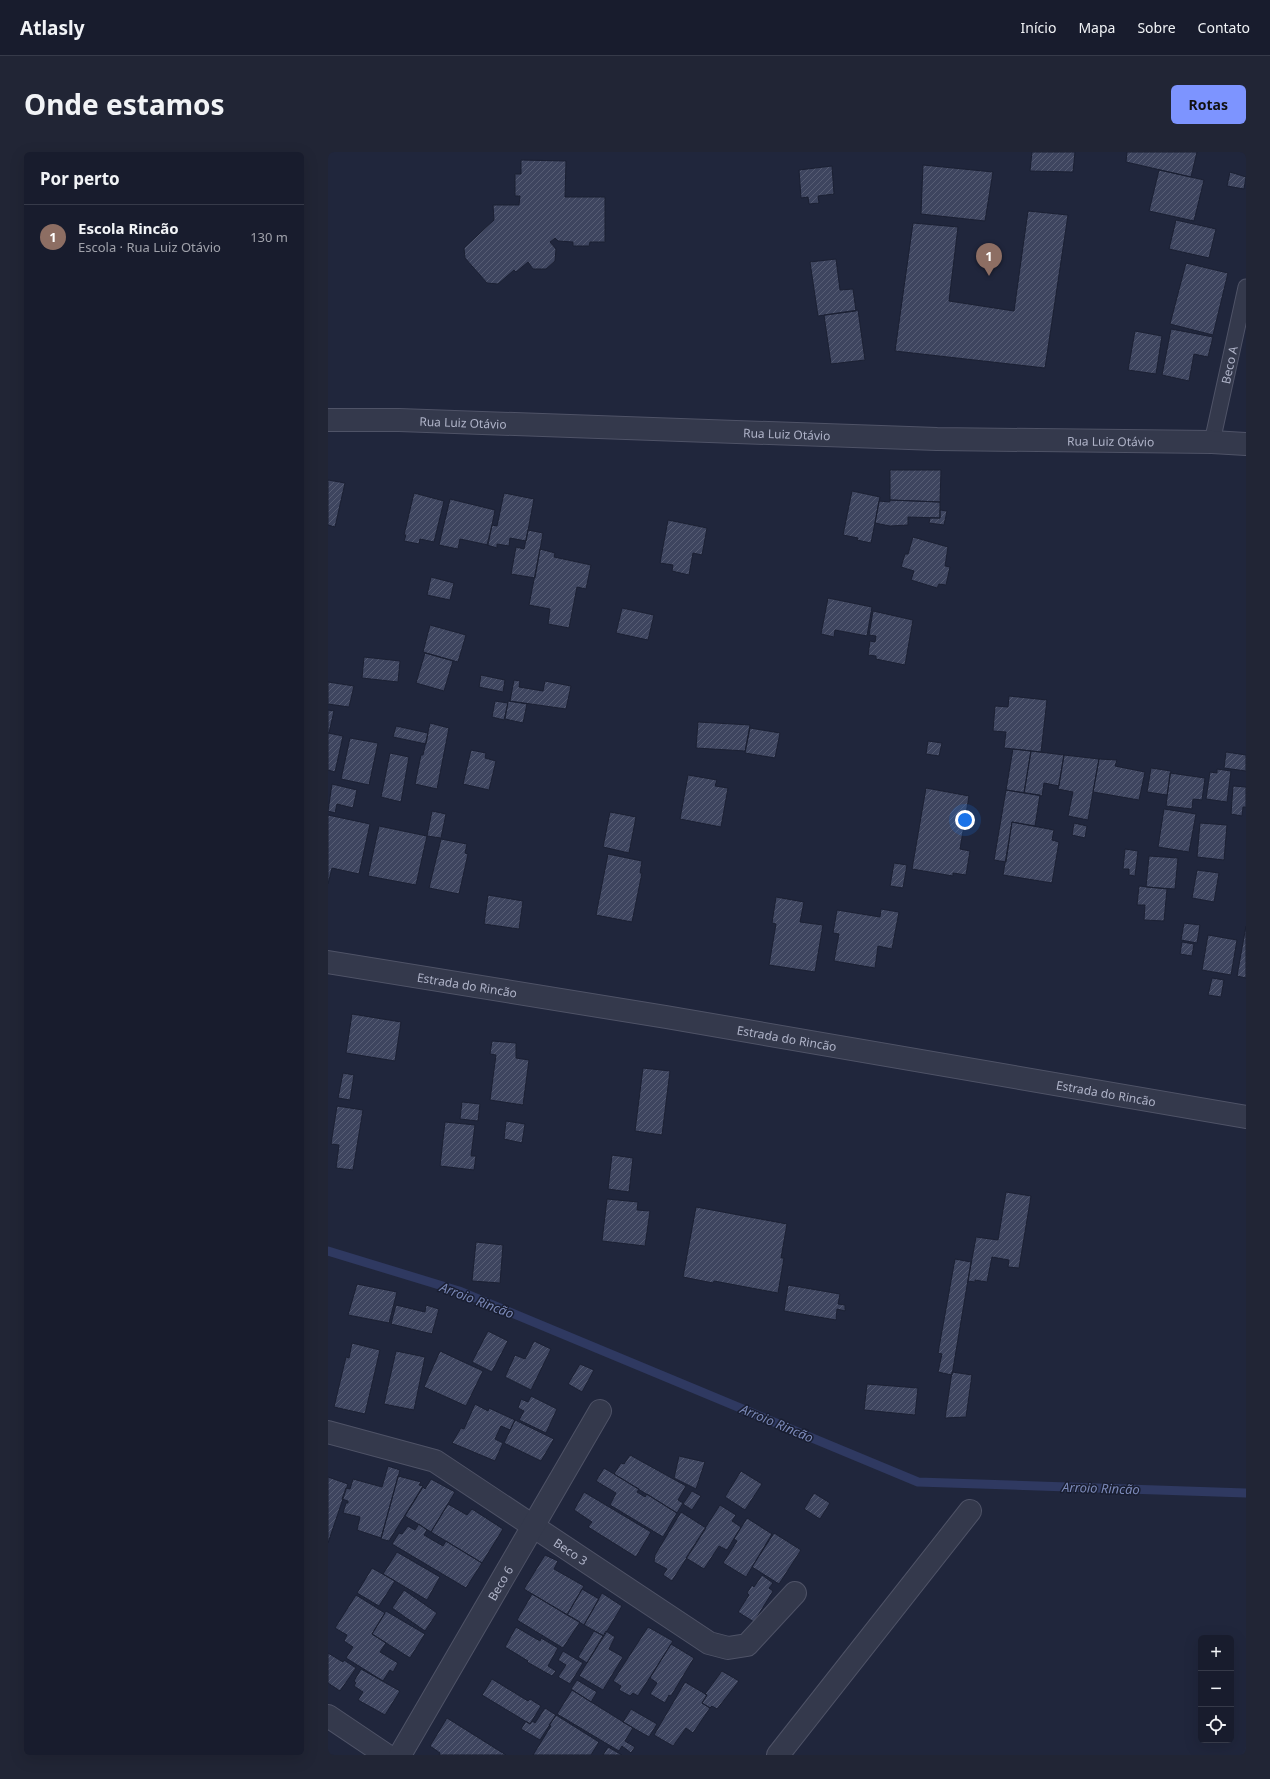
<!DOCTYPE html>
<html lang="pt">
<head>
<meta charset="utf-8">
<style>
  body { margin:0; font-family:"Noto Sans",sans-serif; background:#212535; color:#f1f3f6 }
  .controls { position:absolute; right:12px; bottom:12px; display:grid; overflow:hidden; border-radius:6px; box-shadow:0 4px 16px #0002 }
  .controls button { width:36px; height:36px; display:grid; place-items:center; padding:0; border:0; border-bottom:1px solid #363a49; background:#181c2d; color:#f1f3f6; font:20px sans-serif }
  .you { position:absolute; left:637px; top:668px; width:14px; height:14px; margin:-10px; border:3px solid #fff; border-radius:50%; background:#1a73e8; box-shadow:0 0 0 6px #1a73e833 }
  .badge { display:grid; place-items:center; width:26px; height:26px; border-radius:50%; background:#7d94ff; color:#fff; font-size:13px; font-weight:700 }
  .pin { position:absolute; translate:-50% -33px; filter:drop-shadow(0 1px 2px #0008) }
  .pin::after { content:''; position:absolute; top:21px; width:14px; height:12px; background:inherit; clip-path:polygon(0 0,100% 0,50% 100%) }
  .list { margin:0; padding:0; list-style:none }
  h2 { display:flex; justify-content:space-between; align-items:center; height:52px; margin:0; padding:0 16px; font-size:17px }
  h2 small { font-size:13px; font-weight:400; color:#9fa1aa }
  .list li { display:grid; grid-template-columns:26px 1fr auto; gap:12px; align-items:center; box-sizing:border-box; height:64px; padding:0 16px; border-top:1px solid #363a49 }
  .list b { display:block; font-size:15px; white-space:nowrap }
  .list p { margin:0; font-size:13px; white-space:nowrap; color:#9fa1aa }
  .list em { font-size:13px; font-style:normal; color:#9fa1aa }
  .icon { flex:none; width:22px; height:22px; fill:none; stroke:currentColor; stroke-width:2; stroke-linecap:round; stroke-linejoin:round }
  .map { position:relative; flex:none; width:918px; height:1603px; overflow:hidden; border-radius:6px }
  header { display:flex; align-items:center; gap:24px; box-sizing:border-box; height:56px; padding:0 20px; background:#181c2d; border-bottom:1px solid #363a49 }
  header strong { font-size:19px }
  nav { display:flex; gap:22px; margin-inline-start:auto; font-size:14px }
  .intro { display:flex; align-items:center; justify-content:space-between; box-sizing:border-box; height:96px; padding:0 24px }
  h1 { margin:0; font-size:28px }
  .button { padding:10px 18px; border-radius:6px; background:#7d94ff; color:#111; font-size:14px; font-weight:700 }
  main { display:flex; gap:24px; padding:0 24px }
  aside { flex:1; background:#181c2d; border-radius:6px; box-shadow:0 4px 16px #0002 }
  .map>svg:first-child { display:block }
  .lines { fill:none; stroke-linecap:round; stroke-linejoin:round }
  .stream { stroke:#2f3961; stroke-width:9 }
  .building { fill:url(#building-hatch); stroke:#1b2033 }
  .service-casing { stroke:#4f5367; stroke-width:17 }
  .minor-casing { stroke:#4f5367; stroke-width:24 }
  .tertiary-casing { stroke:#4f5367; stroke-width:24 }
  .service { stroke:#34394c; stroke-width:15 }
  .minor { stroke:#34394c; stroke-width:22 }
  .tertiary { stroke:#34394c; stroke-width:22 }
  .labels { text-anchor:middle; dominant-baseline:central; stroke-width:3; stroke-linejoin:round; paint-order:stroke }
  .street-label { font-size:12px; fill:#afb3c8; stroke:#191e31 }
  .water-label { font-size:13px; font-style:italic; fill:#7b89b8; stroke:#191e31 }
</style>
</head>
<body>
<header>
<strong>Atlasly</strong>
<nav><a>Início</a><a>Mapa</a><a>Sobre</a><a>Contato</a></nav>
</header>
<div class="intro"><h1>Onde estamos</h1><a class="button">Rotas</a></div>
<main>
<aside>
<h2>Por perto<small></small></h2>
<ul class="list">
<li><span class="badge" style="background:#8d6e63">1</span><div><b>Escola Rincão</b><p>Escola · Rua Luiz Otávio</p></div><em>130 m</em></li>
</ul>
</aside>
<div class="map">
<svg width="918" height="1603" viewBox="0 0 918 1603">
  <defs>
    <pattern id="building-hatch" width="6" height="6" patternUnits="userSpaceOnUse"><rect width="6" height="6" fill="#3e455f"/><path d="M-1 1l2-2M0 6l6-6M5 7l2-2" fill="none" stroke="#575d74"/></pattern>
  </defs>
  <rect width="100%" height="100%" fill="#20263c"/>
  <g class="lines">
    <path class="stream" d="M0,1099L131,1139L590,1330L918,1341"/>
  </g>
  <path class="building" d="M704,0H747L745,20L702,19Z
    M799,0H869L863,25L798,10Z
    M193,8L238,9L237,45H277V90H262L261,94H245V90L230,89L227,86L222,90L228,97L227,109L218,117H205L200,110L188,120L186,118L170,132L159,131L137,106L136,96L166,68L165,53H191L192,44H187V22H193Z
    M595,13L665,20L657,69L593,62Z
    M504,14L506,42L490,44L491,51L481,52L480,45L473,46L471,18Z
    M831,18L876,28L866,69L821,59Z
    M902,20L918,25L916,37L899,34Z
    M700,59L740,63L717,216L567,199L585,71L630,75L621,149L686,159Z
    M848,68L888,77L881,106L841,97Z
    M508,107L512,138L525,137L528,159L490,164L482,110Z
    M858,111L900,121L885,183L842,172Z
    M530,158L537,208L503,212L496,163Z
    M843,177L885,185L880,205L866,202L861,229L834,223Z
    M807,179L834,184L828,222L800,218Z
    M562,318H613L612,350L562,348Z
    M0,328L17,331L7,375L0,373Z
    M524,339L552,345L543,391L529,388L530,386L515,383Z
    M86,341L116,349L106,390L92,387L91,392L76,389L78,383H76Z
    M176,341L206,347L198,389L182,386L181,394L169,392V396L159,393L164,373L169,374Z
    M122,347L167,358L160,393L132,387L130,397L111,393Z
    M562,348L612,350V366L580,365V373L562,374L547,371L551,349L562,350Z
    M612,358L619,359L616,373L601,371L602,366H612Z
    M340,368L379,376L374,403L365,401L361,423L344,419L345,413L332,411Z
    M200,378L215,381L207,426L183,422L188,395L196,397Z
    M585,385L620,395L617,414L622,415L618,433L611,432L609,436L583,428L586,419L573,415L577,402H580Z
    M212,397L227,401L226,405L263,413L258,437L249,435L241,476L220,472L222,457L201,453Z
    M103,425L126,431L122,448L99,443Z
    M500,446L544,455L539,484L507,478L506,485L493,482Z
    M294,456L326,463L320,488L288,481Z
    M545,459L585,468L577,513L548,507V504L540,503L542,489L547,490L548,484L541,483Z
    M102,473L138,483L130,510L95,500Z
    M97,501L125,509L116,539L88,531Z
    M36,505L72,509L70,530L34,526Z
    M153,523L177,528L175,540L151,535Z
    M186,528L192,529L191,535L215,539L217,529L243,534L238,557L182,549Z
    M0,530L26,534L21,555L0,552Z
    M681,544L719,548L713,600L676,596L678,580L665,579L667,554L680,555Z
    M167,549L180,551L176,568L164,565Z
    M180,549L199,552L195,571L177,567Z
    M0,558L6,559L1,581H0Z
    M370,570L422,573L417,599L368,596Z
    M102,571L121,576L109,637L87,632L93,603H95Z
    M68,574L100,581L98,592L65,585Z
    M422,576L452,581L447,606L417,601Z
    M0,581L15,584L7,620L0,618Z
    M22,586L50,591L41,633L13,627Z
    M600,589L614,591L611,604L598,602Z
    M685,597L703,599L696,641L678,638Z
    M143,598L158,601L157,606L168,609L161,638L135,632Z
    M703,599L736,603L731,634L716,631L714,644L696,641Z
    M898,600L918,603V619L896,616Z
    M62,601L81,605L73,650L53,645Z
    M736,603L771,607L760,668L740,664L745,640L730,637Z
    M771,607L789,608L787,614L817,620L811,648L765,640Z
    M823,616L843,619L839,643L819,640Z
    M889,617L903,619L899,650L878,647L882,620L889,621Z
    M842,621L877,626L874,648L865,647L864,657L838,654Z
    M360,623L389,628L387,634L400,636L393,675L352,667Z
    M4,632L29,638L25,656L9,652L7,661L0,659Z
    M905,634L918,635V655H915L914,664L903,662Z
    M598,636L641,644L632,697L642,699L638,723L625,721V724L584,717Z
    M678,638L712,643L707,674L684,670L678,710L666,708Z
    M836,657L868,662L861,700L830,695Z
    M104,659L118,662L113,686L99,684Z
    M282,660L308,665L301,701L275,695Z
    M0,663L42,672L31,722L4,716L0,732Z
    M684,670L726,678L724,688L731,690L724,731L675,723Z
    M746,671L759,674L757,686L744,683Z
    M872,671L899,673L896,708L869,705Z
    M51,674L99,684L88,733L40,724Z
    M113,687L139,692L137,701L140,702L131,742L101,736Z
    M797,697L810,699L807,724L801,723V717H795Z
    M280,702L314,709L312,721H314L304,770L268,763Z
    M821,704L850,706L847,737L818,735Z
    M566,711L579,713L575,736L562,734Z
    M869,718L891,721L886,750L864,746Z
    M811,734L839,737L836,769L816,768L817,753H809Z
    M160,743L195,749L191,777L156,772Z
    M448,745L476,750L472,770L495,773L487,820L441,813L448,772L444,771Z
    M553,757L571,760L564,797L550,794L547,816L506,809L511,782L505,781L509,758L552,765Z
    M856,771L872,773L869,791L853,788Z
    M918,774V826L909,824Z
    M880,783L909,788L903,823L874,818Z
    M854,790L866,792L864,804L852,802Z
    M884,826L896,828L893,845L880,843Z
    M24,862L73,870L67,909L18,901Z
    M164,889L188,891V906L201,908L195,953L162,948L168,903L162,902Z
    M315,916L342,919L334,983L307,979Z
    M15,921L26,923L22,948L10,946Z
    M134,950L152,952L150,969L132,967Z
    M9,954L35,958L25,1018L8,1016L11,993L3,992Z
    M178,969L197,972L194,991L176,987Z
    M117,970L147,973L143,1004H148L146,1018L112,1014Z
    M284,1003L305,1006L301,1040L280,1037Z
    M678,1040L703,1044L691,1116L680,1115L681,1108L664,1105L659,1130L647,1128V1130L640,1129L648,1085L670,1088Z
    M279,1047L310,1050L309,1058L322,1059L317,1094L274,1089Z
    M368,1055L459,1072L453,1106H456L450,1141L386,1129L385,1131L355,1125Z
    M148,1090L175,1093L172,1131L144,1129Z
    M627,1107L643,1110L624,1223L610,1220L614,1202L610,1201Z
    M29,1132L69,1140L61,1171L20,1163Z
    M460,1133L512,1142L510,1152L517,1153V1159L509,1157L508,1168L456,1159Z
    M68,1153L97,1160L98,1153L111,1157L104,1182L63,1172Z
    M160,1179L180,1189L164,1220L144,1210Z
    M206,1189L223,1197L203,1238L177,1225L187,1203L197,1207Z
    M24,1191L52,1198L37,1262L6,1255L18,1205L21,1206Z
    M68,1199L97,1205L86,1258L56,1252Z
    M112,1199L155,1219L138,1254L96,1235Z
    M252,1212L266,1218L254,1240L240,1232Z
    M624,1220L644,1223L638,1265L617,1266Z
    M539,1232L590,1236L587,1263L536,1258Z
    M203,1244L229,1257L218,1281L191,1268L196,1259L190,1256L193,1247L200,1250Z
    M147,1252L160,1259L161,1256L187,1268L182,1278L173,1274L167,1287L175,1291L167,1309L124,1291L133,1276L136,1277Z
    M187,1268L226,1287L213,1309L176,1291Z
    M302,1303L358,1334L350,1348L355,1351L349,1361L286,1322L293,1311L296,1312Z
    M351,1304L377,1310L368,1337L346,1326Z
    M60,1314L72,1318L53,1386L29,1378L32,1365L15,1361L18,1351H20V1349L14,1347L18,1336L22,1337L25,1327L54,1335Z
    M276,1316L311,1337L309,1340L317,1345L319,1342L349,1361L335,1385L282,1353L288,1341L268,1329Z
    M413,1319L434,1332L417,1358L397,1345Z
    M70,1324L93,1330L91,1333L95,1334L61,1389L53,1387Z
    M0,1325L20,1332L0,1391Z
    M103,1327L127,1340L103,1380L77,1364L95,1335L97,1337Z
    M364,1339L373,1344L364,1358L355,1352Z
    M256,1340L323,1380L308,1405L260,1375L264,1370L246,1358Z
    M486,1341L502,1351L492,1367L476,1357Z
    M120,1352L139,1363L144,1357L175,1377L154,1411L103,1380Z
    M392,1353L408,1363L404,1369L413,1375L399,1398L391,1394L376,1417L358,1406Z
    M353,1360L378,1376L344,1429L335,1423L339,1417L326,1410L327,1403Z
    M419,1366L444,1382L418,1425L395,1411L409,1389L406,1387Z
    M91,1372L99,1378L96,1383L115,1394L118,1389L154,1411L138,1436L64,1392L71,1381L74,1382L80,1374L87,1378Z
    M446,1381L473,1398L451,1432L424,1415Z
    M69,1400L112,1425L99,1448L55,1422Z
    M217,1403L230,1409L226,1417L256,1434L239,1463L196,1437Z
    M44,1416L67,1429L51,1454L29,1441Z
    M434,1423L445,1431L441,1436L445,1439L426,1470L410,1460L421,1443L419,1441L424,1433L426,1435Z
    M254,1437L271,1447L256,1473L239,1463Z
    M76,1438L109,1461L97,1479L64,1456Z
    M274,1441L294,1454L276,1484L256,1473Z
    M204,1442L252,1470L235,1496L189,1468Z
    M28,1443L57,1461L44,1482L58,1491L52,1500L70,1511L65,1520L62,1518L55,1529L18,1506L25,1495L16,1489L19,1483L7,1476Z
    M58,1459L97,1482L82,1506L44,1482Z
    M188,1475L212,1489L213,1486L230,1496L220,1514L228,1519L224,1524L199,1510L200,1509L177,1495Z
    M320,1475L345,1489L310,1544L305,1541L302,1544L291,1538L293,1534L285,1529Z
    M266,1479L276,1484L259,1511L250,1505Z
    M278,1479L287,1485L281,1497L295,1505L275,1538L251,1524Z
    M343,1492L366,1506L343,1544L341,1543L337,1551L322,1542L329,1531L322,1526Z
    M235,1499L255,1511L242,1532L230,1525L238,1513L230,1508Z
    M0,1501L15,1510L16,1508L28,1516L12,1539L0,1531Z
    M33,1517L72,1539L57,1563L30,1548L35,1540L26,1534L28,1531L26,1529Z
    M394,1519L411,1529L389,1557L384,1554L382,1556L374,1551L379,1543L377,1542Z
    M164,1527L200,1549L202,1547L213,1554L202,1572L154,1543Z
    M249,1528L269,1540L263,1550L243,1537Z
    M357,1530L379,1543L374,1551L382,1556L365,1581L358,1576L345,1594L326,1583Z
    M244,1538L305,1576L297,1589L307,1595L303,1601L294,1594L291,1599L229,1562Z
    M217,1556L228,1563L212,1588L193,1577L198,1569L202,1572L204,1569L207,1571Z
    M303,1557L329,1572L321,1585L295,1570Z
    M228,1563L271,1590L263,1603H205L223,1574L221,1573Z
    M119,1566L178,1603H111L112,1601L102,1594Z
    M280,1595L294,1603H275Z"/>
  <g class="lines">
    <g class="service-casing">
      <g id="service">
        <path id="s1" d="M884,290L918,135"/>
      </g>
    </g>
    <g class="minor-casing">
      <g id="minor">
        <path id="s2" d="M0,268H71L609,287L884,290L918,292"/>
        <path id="s3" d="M0,1280L107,1309L381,1491L400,1496L419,1493L467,1441"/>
        <path d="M0,1564L58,1603"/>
        <path id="s4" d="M72,1603L272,1259"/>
        <path d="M450,1603L642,1359"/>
      </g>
    </g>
    <g class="tertiary-casing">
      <g id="tertiary">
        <path id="s5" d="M0,810L338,865L918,965"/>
      </g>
    </g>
    <use href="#service" class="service"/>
    <use href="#minor" class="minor"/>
    <use href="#tertiary" class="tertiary"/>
  </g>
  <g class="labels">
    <g class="street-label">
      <text stroke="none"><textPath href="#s1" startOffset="79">Beco A</textPath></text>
      <text stroke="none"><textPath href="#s2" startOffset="135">Rua Luiz Otávio</textPath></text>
      <text stroke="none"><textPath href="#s2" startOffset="459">Rua Luiz Otávio</textPath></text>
      <text stroke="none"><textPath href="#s2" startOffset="783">Rua Luiz Otávio</textPath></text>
      <text stroke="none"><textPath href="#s5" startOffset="141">Estrada do Rincão</textPath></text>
      <text stroke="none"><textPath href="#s5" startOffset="465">Estrada do Rincão</textPath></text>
      <text stroke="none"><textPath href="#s5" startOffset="789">Estrada do Rincão</textPath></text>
      <text stroke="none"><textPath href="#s3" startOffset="274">Beco 3</textPath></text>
      <text stroke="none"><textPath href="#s4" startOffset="199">Beco 6</textPath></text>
    </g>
    <g class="water-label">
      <text transform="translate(149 1148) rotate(21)">Arroio Rincão</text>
      <text transform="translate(449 1271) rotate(23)">Arroio Rincão</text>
      <text transform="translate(773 1336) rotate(2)">Arroio Rincão</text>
    </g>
  </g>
</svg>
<div class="controls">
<button>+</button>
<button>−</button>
<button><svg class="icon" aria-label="locate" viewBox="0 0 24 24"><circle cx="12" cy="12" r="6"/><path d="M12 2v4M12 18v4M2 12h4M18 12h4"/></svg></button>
</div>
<div class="you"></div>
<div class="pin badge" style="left:661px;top:124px;background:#8d6e63">1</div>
</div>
</main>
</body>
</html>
